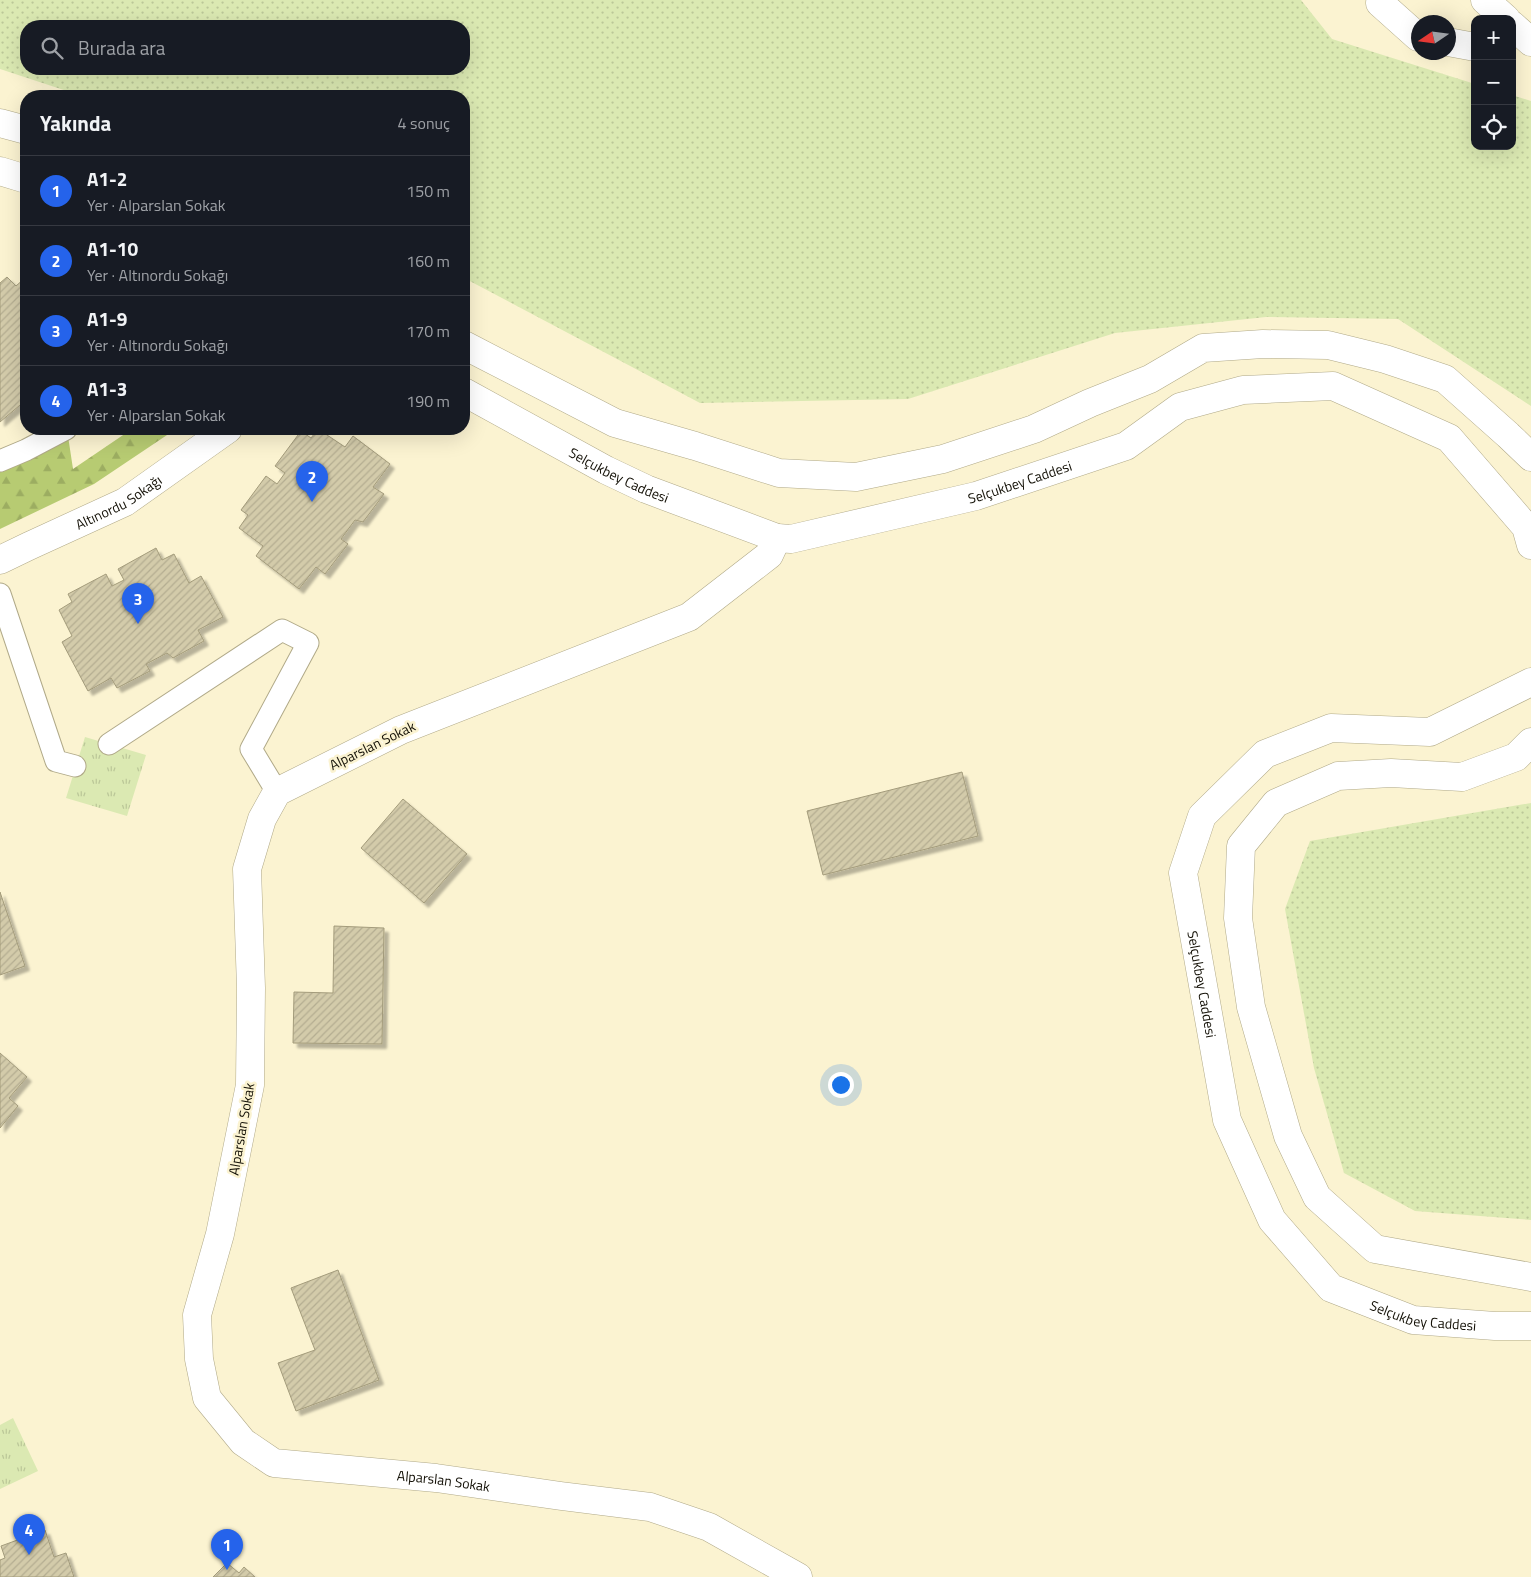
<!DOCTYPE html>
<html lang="tr">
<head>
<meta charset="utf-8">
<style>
  body { margin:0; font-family:"Titillium Web",sans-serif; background:#242831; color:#f1f3f6 }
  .controls { position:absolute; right:15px; top:15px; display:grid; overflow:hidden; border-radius:10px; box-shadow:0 5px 20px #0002 }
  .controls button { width:45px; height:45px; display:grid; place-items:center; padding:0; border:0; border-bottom:1px solid #363941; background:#171b24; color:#f1f3f6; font:25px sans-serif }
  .compass { position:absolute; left:1411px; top:15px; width:45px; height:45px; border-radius:50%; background:#171b24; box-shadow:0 5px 20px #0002; rotate:257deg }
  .you { position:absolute; left:840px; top:1084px; width:18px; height:18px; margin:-12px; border:4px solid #fff; border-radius:50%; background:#1a73e8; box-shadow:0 0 0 8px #1a73e833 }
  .badge { display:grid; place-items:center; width:32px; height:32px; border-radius:50%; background:#2563eb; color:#fff; font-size:16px; font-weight:700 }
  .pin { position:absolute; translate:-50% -41px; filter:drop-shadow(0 1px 2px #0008) }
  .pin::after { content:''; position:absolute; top:26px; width:18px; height:15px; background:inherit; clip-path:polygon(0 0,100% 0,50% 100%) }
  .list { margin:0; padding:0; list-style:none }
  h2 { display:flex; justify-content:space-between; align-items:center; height:65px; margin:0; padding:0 20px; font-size:21px }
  h2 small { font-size:16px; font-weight:400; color:#9ea1a6 }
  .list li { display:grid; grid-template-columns:32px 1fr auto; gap:15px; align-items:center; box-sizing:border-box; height:70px; padding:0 20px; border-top:1px solid #363941 }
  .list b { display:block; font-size:19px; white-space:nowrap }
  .list p { margin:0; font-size:16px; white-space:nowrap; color:#9ea1a6 }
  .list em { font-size:16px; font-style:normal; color:#9ea1a6 }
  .icon { flex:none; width:28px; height:28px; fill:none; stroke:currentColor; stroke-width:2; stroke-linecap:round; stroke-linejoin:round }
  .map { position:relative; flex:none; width:1531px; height:1577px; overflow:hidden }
  .search { position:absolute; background:#171b24; box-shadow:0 5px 20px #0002; left:20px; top:20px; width:450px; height:55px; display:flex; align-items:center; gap:12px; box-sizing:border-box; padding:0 18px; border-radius:20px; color:#9ea1a6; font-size:19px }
  .panel { position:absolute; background:#171b24; box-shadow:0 5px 20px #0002; left:20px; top:90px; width:450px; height:345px; border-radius:20px }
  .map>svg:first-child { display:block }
  .grass { fill:url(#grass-dots); fill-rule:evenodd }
  .forest { fill:url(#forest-firs) }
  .park { fill:url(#park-tufts) }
  .building { fill:url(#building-hatch); stroke:#a39b7b; filter:url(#shadow) }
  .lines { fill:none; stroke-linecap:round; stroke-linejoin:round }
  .pedestrian-casing { stroke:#b0a988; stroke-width:23 }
  .minor-casing { stroke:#b0a988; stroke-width:29 }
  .tertiary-casing { stroke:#b0a988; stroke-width:29 }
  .pedestrian { stroke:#fff; stroke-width:21 }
  .minor { stroke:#fff; stroke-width:28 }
  .tertiary { stroke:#fff; stroke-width:28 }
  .labels { text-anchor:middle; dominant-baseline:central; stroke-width:5; stroke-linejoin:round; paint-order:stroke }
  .street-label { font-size:14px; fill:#120f05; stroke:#fbf3d1 }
</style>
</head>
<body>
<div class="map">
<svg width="1531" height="1577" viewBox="0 0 1531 1577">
  <defs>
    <pattern id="grass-dots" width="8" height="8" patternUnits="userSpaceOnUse" patternTransform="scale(1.25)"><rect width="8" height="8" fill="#dbe9b2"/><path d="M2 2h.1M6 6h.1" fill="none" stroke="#bbc798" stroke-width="1.8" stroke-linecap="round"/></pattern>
    <pattern id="forest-firs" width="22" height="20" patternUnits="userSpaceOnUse" patternTransform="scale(1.25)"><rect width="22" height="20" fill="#b7cb72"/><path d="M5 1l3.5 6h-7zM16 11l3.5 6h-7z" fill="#9cad61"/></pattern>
    <pattern id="park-tufts" width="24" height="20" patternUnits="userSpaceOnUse" patternTransform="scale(1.25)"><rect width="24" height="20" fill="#dbe9b2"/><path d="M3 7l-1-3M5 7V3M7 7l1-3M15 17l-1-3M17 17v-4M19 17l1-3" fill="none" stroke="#bbc798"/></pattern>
    <pattern id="building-hatch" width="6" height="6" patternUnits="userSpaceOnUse" patternTransform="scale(1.25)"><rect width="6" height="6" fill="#d3cbaa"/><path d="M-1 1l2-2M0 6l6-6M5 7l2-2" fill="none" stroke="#b4ad91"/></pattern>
    <filter id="shadow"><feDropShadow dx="4.5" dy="4.5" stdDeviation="1" flood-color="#0004"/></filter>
  </defs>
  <rect width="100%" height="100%" fill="#fbf3d1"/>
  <path class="grass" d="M0,0H1301L1332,39L1475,84V146H1512V95L1531,101V406L1398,319L1266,317L1115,333L908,399L700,403L464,278V96H82L0,69ZM26,26H464V69H26Z
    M1531,803V1220L1415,1211L1344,1173L1314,1068L1285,909L1310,841Z"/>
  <path class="forest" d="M132,429H176L94,484L0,529V461L68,436L73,469Z"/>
  <path class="park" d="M85,737L146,755L127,816L66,798Z
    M13,1418L38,1471L0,1489V1425Z"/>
  <path class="building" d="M7,277L16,286L25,278L26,280V389L24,391L26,394V400L0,422V283Z
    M318,429L345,447L353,436L390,464L373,487L384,494L363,522L355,520L341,539L348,544L325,574L316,567L299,589L256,556L263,546L239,528L248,515L241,510L266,476L277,484L285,473L275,466L301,431L311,438Z
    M156,548L162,560L174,554L189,583L201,576L223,617L198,630L204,641L173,658L167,653L146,664L150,671L117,688L111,678L88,691L62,642L72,636L59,610L72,602L68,594L106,574L112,586L124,580L118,569Z
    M962,772L978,836L823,875L807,811Z
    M403,799L467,854L424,903L361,848Z
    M0,892L25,966L0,975Z
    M334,926L384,928L382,1044L293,1043L294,992L333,993Z
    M0,1053L27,1077L9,1098L18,1106L0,1128Z
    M338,1270L379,1380L296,1411L278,1363L315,1350L291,1288Z
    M45,1530L54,1557L66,1553L74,1577H0V1560L5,1558L1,1546Z
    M227,1563L239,1573L244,1567L255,1577H213Z"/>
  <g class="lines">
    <g class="pedestrian-casing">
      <path id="pedestrian" d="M0,461L26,450L66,429
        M0,594L56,761L75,766
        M109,744L282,630L308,643L251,749L277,792"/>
    </g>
    <g class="minor-casing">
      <g id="minor">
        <path d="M1485,0L1506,19"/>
        <path d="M1380,3L1418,37"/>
        <path d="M1512,25L1531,42"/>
        <path d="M1448,42L1475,47"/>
        <path id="s1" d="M777,538L769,555L689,617L401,730L277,792L262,819L247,869L251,988L250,1085L220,1234L197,1315L199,1359L207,1398L243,1442L274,1463L436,1478L561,1496L650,1507L709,1527L798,1577"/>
        <path id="s2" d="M0,560L29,546L125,502L228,429"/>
      </g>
    </g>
    <g class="tertiary-casing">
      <g id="tertiary">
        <path d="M0,123L26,130"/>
        <path d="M0,171L26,179"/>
        <path d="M464,345L615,423L695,446L779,473L856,477L943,459L1034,429L1090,403L1150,379L1203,348L1263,344L1328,345L1385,359L1445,379L1508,435L1531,457"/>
        <path id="s3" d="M464,392L606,470L646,489L777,538L791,539L976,496L1126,446L1180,407L1243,390L1333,386L1449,438L1526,527L1531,545"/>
        <path id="s4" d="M1531,682L1430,732L1331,728L1265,754L1202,816L1183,873L1227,1120L1272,1220L1331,1288L1413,1320L1495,1326H1531"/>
        <path d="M1531,742L1516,757L1462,777L1391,773L1338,776L1276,803L1241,846L1238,918L1251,1007L1288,1136L1317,1197L1375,1249L1531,1277"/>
      </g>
    </g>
    <use href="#pedestrian" class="pedestrian"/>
    <use href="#minor" class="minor"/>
    <use href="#tertiary" class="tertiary"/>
  </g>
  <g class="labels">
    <g class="street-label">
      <text stroke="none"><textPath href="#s3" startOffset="176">Selçukbey Caddesi</textPath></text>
      <text stroke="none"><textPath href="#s3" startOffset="596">Selçukbey Caddesi</textPath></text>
      <text stroke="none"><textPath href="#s2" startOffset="132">Altınordu Sokağı</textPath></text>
      <text transform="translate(372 745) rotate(-26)">Alparslan Sokak</text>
      <text stroke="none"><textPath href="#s4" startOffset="544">Selçukbey Caddesi</textPath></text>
      <text transform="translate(241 1129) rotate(-80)">Alparslan Sokak</text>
      <text stroke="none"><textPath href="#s4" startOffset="979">Selçukbey Caddesi</textPath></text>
      <text stroke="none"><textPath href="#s1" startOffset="1452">Alparslan Sokak</textPath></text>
    </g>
  </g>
</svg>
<div class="controls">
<button>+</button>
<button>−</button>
<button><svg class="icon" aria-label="locate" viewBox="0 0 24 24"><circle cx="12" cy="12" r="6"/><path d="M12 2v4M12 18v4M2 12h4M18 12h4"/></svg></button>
</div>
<svg class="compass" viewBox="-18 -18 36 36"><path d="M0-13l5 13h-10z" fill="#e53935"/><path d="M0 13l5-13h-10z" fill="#9ea1a6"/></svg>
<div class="you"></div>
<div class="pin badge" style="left:227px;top:1570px">1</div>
<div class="pin badge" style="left:312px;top:502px">2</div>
<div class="pin badge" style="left:138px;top:624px">3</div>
<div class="pin badge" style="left:29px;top:1555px">4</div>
<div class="search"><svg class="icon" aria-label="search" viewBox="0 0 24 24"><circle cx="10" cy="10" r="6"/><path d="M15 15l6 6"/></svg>Burada ara</div>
<section class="panel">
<h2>Yakında<small>4 sonuç</small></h2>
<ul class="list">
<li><span class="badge">1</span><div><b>A1-2</b><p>Yer · Alparslan Sokak</p></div><em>150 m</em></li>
<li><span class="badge">2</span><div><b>A1-10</b><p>Yer · Altınordu Sokağı</p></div><em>160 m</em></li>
<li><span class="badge">3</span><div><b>A1-9</b><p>Yer · Altınordu Sokağı</p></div><em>170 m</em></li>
<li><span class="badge">4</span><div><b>A1-3</b><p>Yer · Alparslan Sokak</p></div><em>190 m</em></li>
</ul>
</section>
</div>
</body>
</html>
